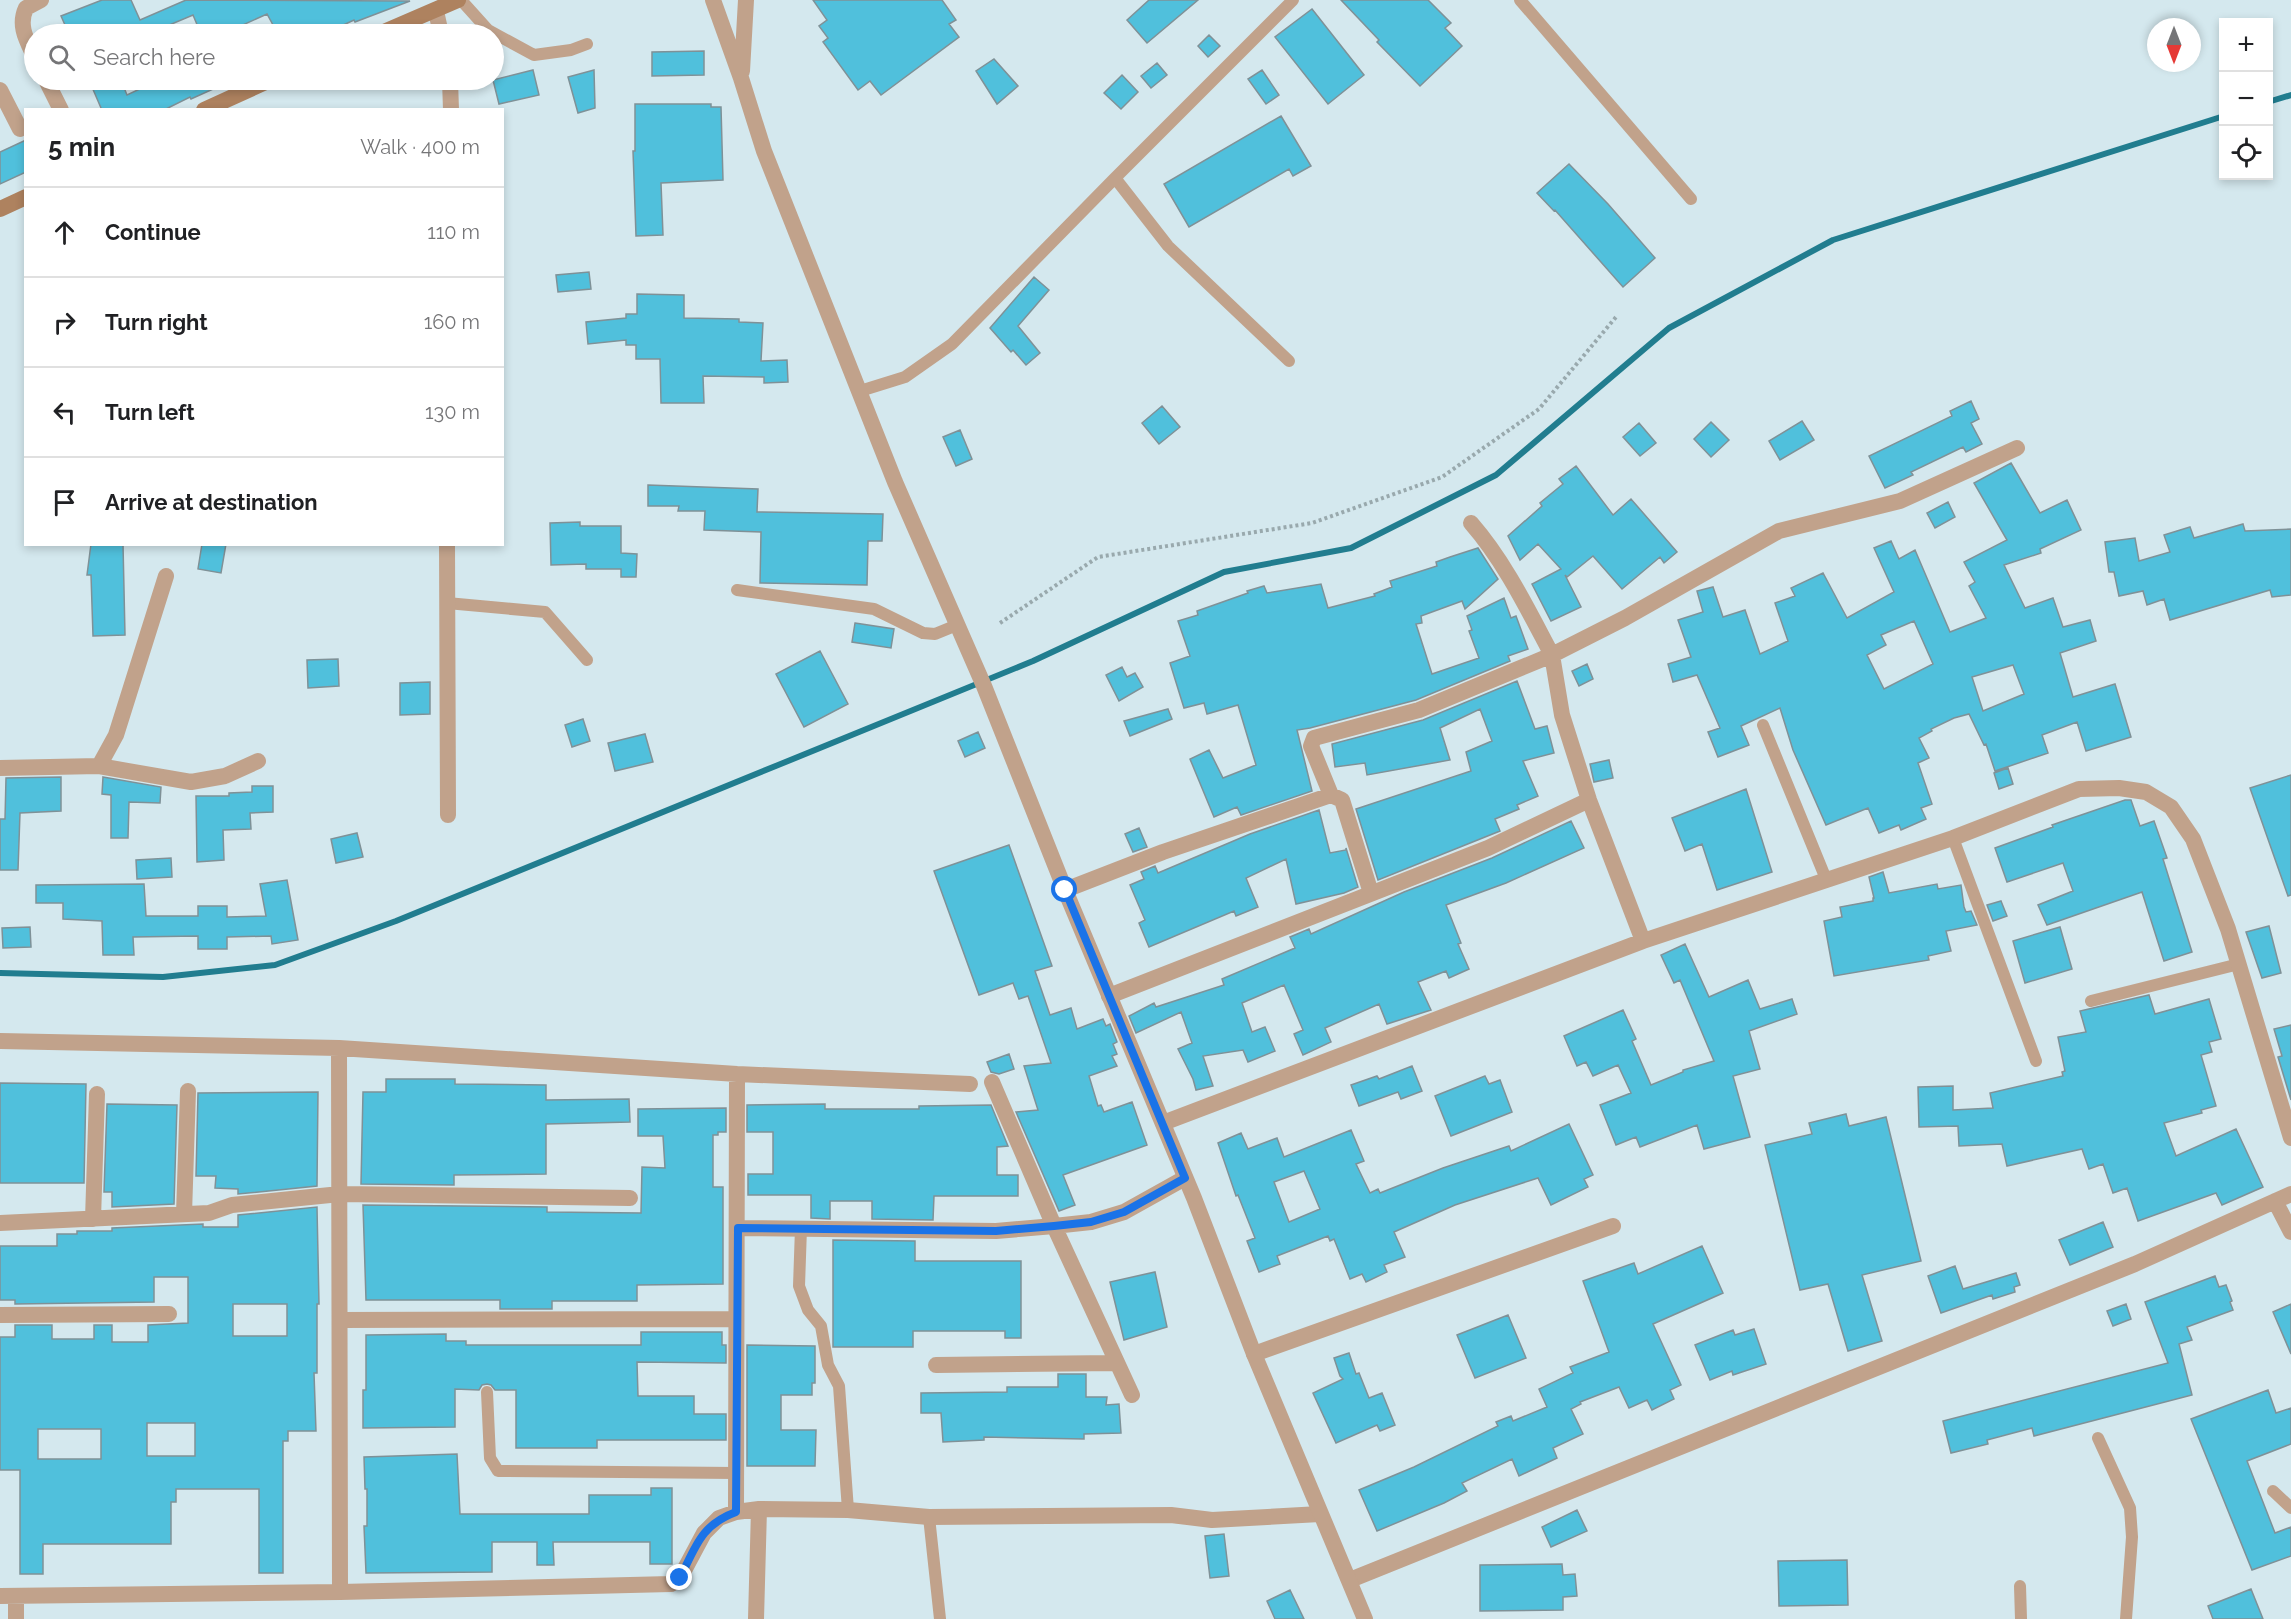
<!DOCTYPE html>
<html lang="en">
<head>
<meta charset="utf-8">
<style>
  body { margin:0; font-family:Raleway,sans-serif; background:#f2f2f2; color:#202124 }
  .controls { position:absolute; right:18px; top:18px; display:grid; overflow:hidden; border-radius:0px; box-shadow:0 3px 9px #0003 }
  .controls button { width:54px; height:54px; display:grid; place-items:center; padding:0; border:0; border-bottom:2px solid #e0e0e0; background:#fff; color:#202124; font:30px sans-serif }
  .compass { position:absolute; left:2147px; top:18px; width:54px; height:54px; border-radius:50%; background:#fff; box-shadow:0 3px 9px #0003; rotate:180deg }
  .stop { position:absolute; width:18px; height:18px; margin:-14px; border:4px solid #1a73e8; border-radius:50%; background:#fff }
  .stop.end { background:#1a73e8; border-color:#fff; box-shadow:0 2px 6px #0008 }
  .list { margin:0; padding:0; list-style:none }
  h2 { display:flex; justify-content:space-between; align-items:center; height:78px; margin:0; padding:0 24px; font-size:26px }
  h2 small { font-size:20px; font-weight:400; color:#757577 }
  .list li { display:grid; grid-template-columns:39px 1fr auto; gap:18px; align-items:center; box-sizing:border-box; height:90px; padding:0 24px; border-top:2px solid #e0e0e0 }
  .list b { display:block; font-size:22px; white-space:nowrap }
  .list em { font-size:20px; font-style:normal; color:#757577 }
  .icon { flex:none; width:33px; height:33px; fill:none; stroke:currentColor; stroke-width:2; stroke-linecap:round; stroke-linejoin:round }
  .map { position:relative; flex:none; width:2291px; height:1619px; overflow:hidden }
  .search { position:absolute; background:#fff; box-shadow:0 3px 9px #0003; left:24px; top:24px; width:480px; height:66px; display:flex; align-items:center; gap:15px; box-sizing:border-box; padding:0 21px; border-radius:33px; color:#757577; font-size:22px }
  .panel { position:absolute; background:#fff; box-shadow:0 3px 9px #0003; left:24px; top:108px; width:480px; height:438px; border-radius:0px }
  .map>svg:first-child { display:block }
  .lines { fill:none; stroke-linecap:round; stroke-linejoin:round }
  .stream { stroke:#217d8f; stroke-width:6 }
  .building { fill:#50c0dc; stroke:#7f9197; stroke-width:1.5; fill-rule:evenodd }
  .path { stroke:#99a9ad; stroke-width:4; stroke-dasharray:3 3; stroke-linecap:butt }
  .service { stroke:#c1a28b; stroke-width:12 }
  .minor { stroke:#c1a28b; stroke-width:16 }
  .tertiary { stroke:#c1a28b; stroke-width:16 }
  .secondary { stroke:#ae825f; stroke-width:16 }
  .route { stroke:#1a73e8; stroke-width:8 }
</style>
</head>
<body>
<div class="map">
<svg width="2291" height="1619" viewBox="0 0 2291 1619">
  <rect width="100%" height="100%" fill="#d4e8ee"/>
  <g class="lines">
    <path class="stream" d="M2268,102L2291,95
      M0,973L163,977L275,965L396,921L1033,661L1224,572L1351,548L1496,475L1669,328L1833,240L2224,116"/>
  </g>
  <path class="building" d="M102,0H131L140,20L186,0L410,1L355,22L354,20L324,34H278L267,14L223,34H201L193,15L148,34H69L61,16Z
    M813,0H942L956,20L949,24L959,37L881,95L870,81L858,90L823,42L828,38L819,26L827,20Z
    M1149,0H1198L1147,43L1127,20Z
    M1341,0H1428L1451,23L1445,28L1462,46L1420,86L1377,42L1379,40Z
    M1312,9L1364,75L1328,104L1275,37Z
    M1209,35L1220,46L1208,57L1198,46Z
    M704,51V75L652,76V52Z
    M994,59L1018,86L997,104L976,71Z
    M1157,63L1167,75L1151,88L1141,76Z
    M533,70L539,95L499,104L493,80Z
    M594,70L595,108L578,113L568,77Z
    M1262,70L1279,95L1266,104L1248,79Z
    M1122,75L1138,92L1121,109L1104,93Z
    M89,80H121L127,95L159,80H233L191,99L190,97L164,110H98L101,108Z
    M635,104H711V107H721L723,180L661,183L663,235L636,236L633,151H635Z
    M1281,116L1311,166L1293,176L1289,169L1189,227L1164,184Z
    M26,140V172L0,184V152Z
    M1569,164L1608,204L1655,258L1623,287L1555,210L1554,211L1537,193Z
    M589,272L591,289L558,292L556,275Z
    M1034,277L1049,290L1018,326L1040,353L1026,365L1013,350L1011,352L990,328Z
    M637,294L684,295V318L739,319V322L763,323L761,361L787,360L788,382L764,383V377L703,376L704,403H661L660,359H636V345H626V340L588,344L586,322L626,318V314H637Z
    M1971,401L1979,419L1971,423L1982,444L1966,452L1963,447L1911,472L1913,475L1885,488L1869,456L1952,416L1950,411Z
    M1162,406L1180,427L1159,444L1142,423Z
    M1802,421L1814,440L1780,460L1769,441Z
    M1711,422L1729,440L1711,457L1694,439Z
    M1639,423L1656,443L1640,456L1623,437Z
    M960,430L972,459L956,466L943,437Z
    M2011,463L2040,513L2067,500L2081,530L2040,549L2041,553L2004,565L2025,608L2053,598L2063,627L2090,620L2096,641L2060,653L2073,697L2115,684L2131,737L2086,751L2077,722L2042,735L2048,753L1995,771L1986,744L1984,745L1969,714L1954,718L1931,729L1932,731L1919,738L1929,758L1918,763L1932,804L1921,808L1926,819L1901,830L1899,825L1879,833L1868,808L1826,825L1793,750L1780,708L1741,726L1749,745L1718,757L1708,732L1720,728L1697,675L1673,682L1668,664L1691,657L1678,620L1703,612L1697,591L1713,587L1723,617L1745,610L1760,654L1788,641L1775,603L1795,596L1791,588L1823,573L1847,618L1894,592L1874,548L1891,541L1899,559L1915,550L1950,632L1986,618L1969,586L1975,582L1964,562L2007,540L1974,483ZM1914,621L1933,664L1884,689L1867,655L1886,645L1881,635ZM2013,665L2024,694L1983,711L1972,677Z
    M1576,466L1613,515L1631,499L1677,552L1664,563L1660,557L1622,589L1593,556L1567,577L1565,575L1581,607L1551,621L1532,584L1561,569L1538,544L1520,560L1508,536L1542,506L1540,503L1563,484L1559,479Z
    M648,485L758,489L757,512L883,514L882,541H868L867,585L760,583L761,532L704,530L705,511H678L679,506H648Z
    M1948,502L1955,517L1935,528L1927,513Z
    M580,522V526H621V553L637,554L636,577H621V569H586V564L551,565L550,523Z
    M2243,524L2245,531L2291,529V595L2272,597L2270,590L2170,620L2164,599L2147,605L2143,591L2119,596L2114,572H2109L2105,542L2135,538L2139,561L2170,552L2164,535L2190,527L2194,538Z
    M91,544H123L125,635L93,636L91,575H87Z
    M202,544H226L221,573L198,569Z
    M1478,548L1498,579L1465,609L1462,601L1421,616L1422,623L1416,624L1432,674L1479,658L1469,631L1472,630L1467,616L1504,598L1511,618L1516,616L1528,649L1508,656L1510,661L1416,700L1310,728L1297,730L1312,791L1241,815L1237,807L1214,817L1190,759L1209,750L1223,778L1256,765L1238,705L1207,714L1204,703L1184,708L1170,663L1190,656L1178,621L1198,615L1197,611L1248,593L1247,591L1264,586L1267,593L1321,584L1328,608L1375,596L1374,594L1392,587L1390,581L1437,566L1436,562L1450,557Z
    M855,623L894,629L891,648L852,642Z
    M820,651L848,704L804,727L776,674Z
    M338,659L339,686L308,688L307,660Z
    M1587,664L1593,679L1579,686L1572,671Z
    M1122,667L1127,677L1135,673L1143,687L1119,701L1106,675Z
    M1517,681L1535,729L1547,726L1554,753L1523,761L1538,796L1517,805L1519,809L1495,819L1500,831L1378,880L1356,809L1471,771L1466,752L1492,741L1480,709L1440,728L1450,760L1367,775L1365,763L1335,767L1332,744L1423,720Z
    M430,682V714L400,715V683Z
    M1168,709L1172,719L1130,736L1124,721Z
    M583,719L590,741L572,747L565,725Z
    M978,732L985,748L965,757L958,741Z
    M645,734L653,762L615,771L608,743Z
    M1609,760L1613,778L1594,782L1590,764Z
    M2008,768L2013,784L1999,789L1994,773Z
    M2291,775V895L2288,896L2250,788Z
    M61,777V811L20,813L18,870H0V819H5L6,778Z
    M103,777L161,787L160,803L129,802L128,838H111V795L102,794Z
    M252,786H273V812L250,813L251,829L223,830L224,860L197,862L196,796H229V793L252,792Z
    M1746,789L1772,872L1717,890L1702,844L1685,851L1672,818Z
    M2125,800H2131L2140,826L2154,821L2167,858L2163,859L2192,952L2164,961L2142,892L2047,925L2038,905L2073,891L2063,863L2007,882L1995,848L2053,827L2052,825Z
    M1319,810L1330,853L1346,850V848L1358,887L1344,893L1296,904L1286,859L1246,878L1258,907L1236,916L1234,911L1149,947L1139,923L1145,920L1130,885L1144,879L1141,872L1155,866L1158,873L1250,834Z
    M1571,821L1584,848L1506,883L1446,905L1461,943L1458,944L1469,969L1449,978L1446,971L1418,982L1431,1010L1387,1024L1379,1004L1325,1028L1331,1042L1303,1055L1294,1034L1303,1030L1284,985L1242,1003L1252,1032L1265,1027L1275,1051L1248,1062L1243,1050L1203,1056L1213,1086L1196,1090L1193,1079L1178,1049L1192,1043L1181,1012L1136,1033L1129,1016L1154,1003L1156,1007L1224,985L1222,979L1295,948L1290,937L1309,929L1311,934L1404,892L1492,858Z
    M1139,828L1147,847L1133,852L1125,834Z
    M357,833L363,857L336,863L331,839Z
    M1009,845L1052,966L1035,971L1050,1015L1071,1008L1077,1029L1103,1019L1106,1026L1110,1024L1117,1042L1113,1044L1117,1054L1112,1056L1117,1066L1089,1076L1098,1106L1101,1105L1104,1112L1132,1102L1147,1145L1063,1175L1075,1205L1059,1211L1016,1112L1038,1110L1024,1066L1051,1063L1028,996L1019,999L1013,983L979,995L934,871Z
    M171,858L172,877L137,879L136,860Z
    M1883,872L1889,893L1937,884L1938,889L1961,885L1964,907L1966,912L1971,911L1977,925L1946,931L1951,951L1928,956L1929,960L1834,976L1824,921L1842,917L1840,907L1873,901V898H1874L1869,877Z
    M287,880L298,940L272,944L271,936L227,937V949H198V936L133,937L134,955H103L102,921L63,919V903H36V885L144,884L146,916H198V906H227V917L266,916L260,884Z
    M2001,901L2007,916L1993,921L1987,905Z
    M2269,926L2281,973L2262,978L2246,932Z
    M30,927L31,947L3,948L2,928Z
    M2060,927L2072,969L2025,983L2013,941Z
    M1685,944L1709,997L1748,980L1760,1009L1792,999L1797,1014L1749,1031L1760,1069L1733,1076L1750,1137L1704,1149L1697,1125L1640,1147L1636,1137L1616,1145L1600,1105L1631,1093L1618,1065L1593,1076L1586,1062L1577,1066L1564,1036L1623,1010L1636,1039L1632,1041L1651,1085L1683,1072V1070L1714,1061L1680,980L1674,983L1661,955Z
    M2149,995L2155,1014L2209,999L2221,1039L2209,1042L2212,1052L2201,1055L2216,1106L2201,1110L2202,1113L2164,1123L2176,1156L2236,1129L2263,1187L2222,1205L2216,1193L2138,1221L2127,1188L2113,1193L2103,1164L2089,1169L2082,1149L2007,1166L2002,1144L1959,1146L1958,1126L1919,1127L1918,1087L1953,1086V1110L1993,1108L1990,1093L2063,1076L2062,1072L2065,1071L2058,1037L2086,1032L2080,1011Z
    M2291,1025V1100L2278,1057L2282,1056L2274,1029Z
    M1009,1054L1014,1069L999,1074L991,1072L987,1062Z
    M1412,1066L1422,1091L1401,1099L1398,1092L1359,1106L1351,1085L1377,1076L1379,1079Z
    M1485,1076L1489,1084L1500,1080L1512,1112L1451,1136L1435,1096Z
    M386,1079H455V1084L546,1085V1100L629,1099L630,1122L546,1124V1174L454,1175V1185L361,1184L363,1092H386Z
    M0,1083L86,1084L84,1183H0Z
    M318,1092L317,1186L238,1194V1189L215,1188L216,1176H196L198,1093Z
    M107,1104L177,1105L174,1204L112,1207V1192H104Z
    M825,1104V1109H919V1106L991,1105L1008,1146L997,1147V1175H1018V1196H934L933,1220L872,1219V1201H830V1219L811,1218V1195H748V1174H773V1132H747V1105Z
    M726,1108V1132H718V1135H713V1187H723V1284L637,1285V1301H552V1309H500V1300H366L363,1205L547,1207V1212L641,1213L642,1167L665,1168L663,1136H638V1109Z
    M1846,1114L1849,1126L1886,1117L1921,1261L1862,1275L1882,1341L1848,1351L1828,1284L1800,1290L1765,1145L1812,1134L1809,1123Z
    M1569,1124L1593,1175L1584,1179L1588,1187L1551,1205L1538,1178L1455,1205L1394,1232L1405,1257L1384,1265L1387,1272L1366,1282L1362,1274L1350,1279L1334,1239L1330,1241L1328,1236L1277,1256L1280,1264L1259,1272L1247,1241L1255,1238L1238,1195L1236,1196L1218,1143L1241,1133L1248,1149L1277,1138L1284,1157L1351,1130L1364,1161L1356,1164L1370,1193L1378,1189L1380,1193L1443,1168L1509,1146L1511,1151ZM1304,1171L1320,1209L1289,1222L1274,1182Z
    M317,1207L319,1304H317V1373H314L316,1431H288V1441H283V1573H259V1489H176V1502H171V1544H43V1574H20V1470H0V1337H15V1325H52V1339H94V1325H112V1342H148V1325L188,1323V1277H154V1302L15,1304V1300H0V1246H57V1234H77V1231H112V1228L203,1224V1227H238V1215ZM233,1304H287V1336H233ZM147,1423H195V1456H147ZM38,1429H101V1459H38Z
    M2103,1222L2113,1247L2070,1265L2059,1240Z
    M833,1240L915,1241V1261H1021V1338H1005V1331H913V1347H833Z
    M1702,1246L1723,1293L1653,1324L1681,1385L1670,1390L1674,1399L1652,1410L1647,1400L1629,1408L1619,1387L1580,1402L1581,1404L1571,1409L1583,1434L1553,1448L1557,1458L1519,1476L1512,1459L1462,1483L1467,1491L1444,1503L1377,1531L1359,1490L1414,1467L1498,1426L1496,1422L1511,1416L1513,1421L1547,1407L1539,1389L1573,1373L1570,1367L1609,1352L1583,1281L1634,1263L1638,1274Z
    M1955,1266L1963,1289L2016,1273L2020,1285L2014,1287L2015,1292L1993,1299L1992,1295L1941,1313L1928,1276Z
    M1155,1272L1167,1327L1124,1340L1110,1282Z
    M2215,1276L2219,1287L2226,1285L2232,1301L2230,1302L2233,1310L2187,1327L2192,1340L2179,1344L2192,1395L2034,1436L2032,1428L1987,1440L1988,1444L1951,1453L1943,1421L2168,1363L2145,1302Z
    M2126,1304L2131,1319L2113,1326L2107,1311Z
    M2291,1304V1354L2273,1312Z
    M1508,1315L1526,1358L1475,1378L1457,1335Z
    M1754,1329L1766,1364L1733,1375L1732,1371L1710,1380L1695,1345L1733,1330L1735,1335Z
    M641,1332H722V1345H726V1363L637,1362L638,1396H694V1414H726V1440H597V1448H516V1390H495L491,1385L487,1384L482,1385L479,1390L455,1389V1427L363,1428V1390H366V1335L446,1334V1341H466V1345H641Z
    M747,1345L815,1346V1383H812V1395H781V1430H816L815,1466H747Z
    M1349,1353L1356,1374L1359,1373L1369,1398L1382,1393L1395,1425L1380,1431L1377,1425L1336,1443L1313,1393L1343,1379L1340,1376L1334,1358Z
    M1058,1374H1086V1397H1107L1106,1405L1119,1404L1121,1433L1084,1434V1439L984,1437V1440L943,1442L941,1413H921V1393L1007,1392V1387H1058Z
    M2268,1390L2276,1413L2291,1408V1444L2247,1461L2275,1533L2291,1527V1556L2252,1570L2191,1419Z
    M457,1454L460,1514H589V1495H651V1488H672V1564H650V1542H553L554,1565H537V1542H492V1572L366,1573L364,1526H367V1489H365L364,1457Z
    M1577,1510L1587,1531L1551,1547L1542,1527Z
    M1224,1534L1229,1576L1210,1578L1205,1536Z
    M1847,1560L1848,1605L1779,1606L1778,1561Z
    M1562,1564L1563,1575L1575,1574L1577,1596L1563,1597V1610L1480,1611V1565Z
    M2251,1589L2263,1619H2213L2208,1606Z
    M1290,1590L1304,1619H1275L1267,1601Z"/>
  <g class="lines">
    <path class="path" d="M1000,623L1098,557L1312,523L1442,477L1539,409L1616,317"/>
    <path class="service" d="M461,0L488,30L534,55L571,50L587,44
      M1520,0L1691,199
      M1115,178L1168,246L1289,361
      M860,391L905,377L952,344L1115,178L1293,0
      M737,590L874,609L923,633L935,634L957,625
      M447,603L545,612L587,660
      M1763,725L1826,879
      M1953,838L2036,1061
      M2091,1001L2239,964
      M801,1228L799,1286L808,1310L821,1326L828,1365L839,1386L848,1510
      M487,1392L490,1458L498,1471L736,1473
      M2098,1438L2130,1508L2132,1537L2126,1619
      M2273,1491L2291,1508
      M929,1517L940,1619
      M2020,1586L2021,1619"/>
    <path class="minor" d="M436,11L441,34
      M34,56C26,39 18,25 26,8L41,0
      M46,80L61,110
      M450,80L451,110
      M0,90L20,129
      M447,544L448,815
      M99,766L191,782L225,776L258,761
      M0,768L99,766L116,735L166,576
      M1331,795L1311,746L1314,738L1419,710L1552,655C1528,610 1505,562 1471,523
      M1065,890L1163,852L1331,795L1342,800L1371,893
      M1643,941L1589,800L1562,715L1552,655L1625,618L1779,531L1900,501L2017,448
      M1109,996L1488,848L1589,800
      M0,1041L339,1048L737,1074L970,1084
      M339,1048L340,1592
      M992,1082L1054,1226L1132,1395
      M1163,1123L1643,941L1953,838L2079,789L2119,788L2146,792L2171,807L2193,839L2228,929L2291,1138
      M2275,1201L2291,1232
      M184,1214L188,1091
      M93,1219L97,1094
      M0,1223L209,1213L232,1205L340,1194L630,1198
      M738,1228L996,1231L1054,1226L1091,1222L1124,1212L1185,1178
      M0,1315L169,1314
      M340,1320L736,1319
      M1254,1354L1613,1226
      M936,1365L1117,1363
      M736,1512L737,1074
      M1350,1580L2135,1264L2291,1194
      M0,1596L340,1592L671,1584L680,1578L704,1533L719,1518L736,1512L759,1509L848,1510L929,1517L1171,1515L1212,1520L1320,1514
      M16,1619V1596
      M756,1619L759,1509"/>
    <path class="tertiary" d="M713,0L741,78L764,151L895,482L984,686L1065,890L1194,1198L1254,1354L1365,1619
      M742,71L746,0"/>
    <path class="secondary" d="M379,34L458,0
      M204,110L270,80
      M0,209L26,197"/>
  </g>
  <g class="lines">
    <path class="route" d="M680,1578C696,1546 701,1525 736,1512L738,1228L996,1231L1054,1226L1091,1222L1124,1212L1185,1178L1065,890"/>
  </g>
</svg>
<div class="controls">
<button>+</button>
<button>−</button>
<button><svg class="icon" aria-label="locate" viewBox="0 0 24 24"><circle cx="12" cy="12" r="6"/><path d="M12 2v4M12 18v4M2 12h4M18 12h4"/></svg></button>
</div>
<svg class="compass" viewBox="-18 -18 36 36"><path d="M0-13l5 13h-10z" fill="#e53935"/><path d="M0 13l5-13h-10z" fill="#757577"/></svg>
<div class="stop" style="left:1065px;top:890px"></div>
<div class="stop end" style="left:680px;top:1578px"></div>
<div class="search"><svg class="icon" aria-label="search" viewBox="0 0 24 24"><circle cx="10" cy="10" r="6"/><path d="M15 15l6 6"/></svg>Search here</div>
<section class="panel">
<h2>5 min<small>Walk · 400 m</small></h2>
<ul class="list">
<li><svg class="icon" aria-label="ahead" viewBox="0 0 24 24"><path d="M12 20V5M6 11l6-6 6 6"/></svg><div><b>Continue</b></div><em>110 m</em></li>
<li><svg class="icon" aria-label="right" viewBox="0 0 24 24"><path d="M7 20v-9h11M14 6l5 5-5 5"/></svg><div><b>Turn right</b></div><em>160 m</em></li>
<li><svg class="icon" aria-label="left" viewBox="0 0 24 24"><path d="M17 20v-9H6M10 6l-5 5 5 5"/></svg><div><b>Turn left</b></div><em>130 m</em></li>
<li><svg class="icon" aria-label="arrive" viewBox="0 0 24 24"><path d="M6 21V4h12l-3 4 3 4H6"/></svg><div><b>Arrive at destination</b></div></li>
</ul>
</section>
</div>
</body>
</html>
